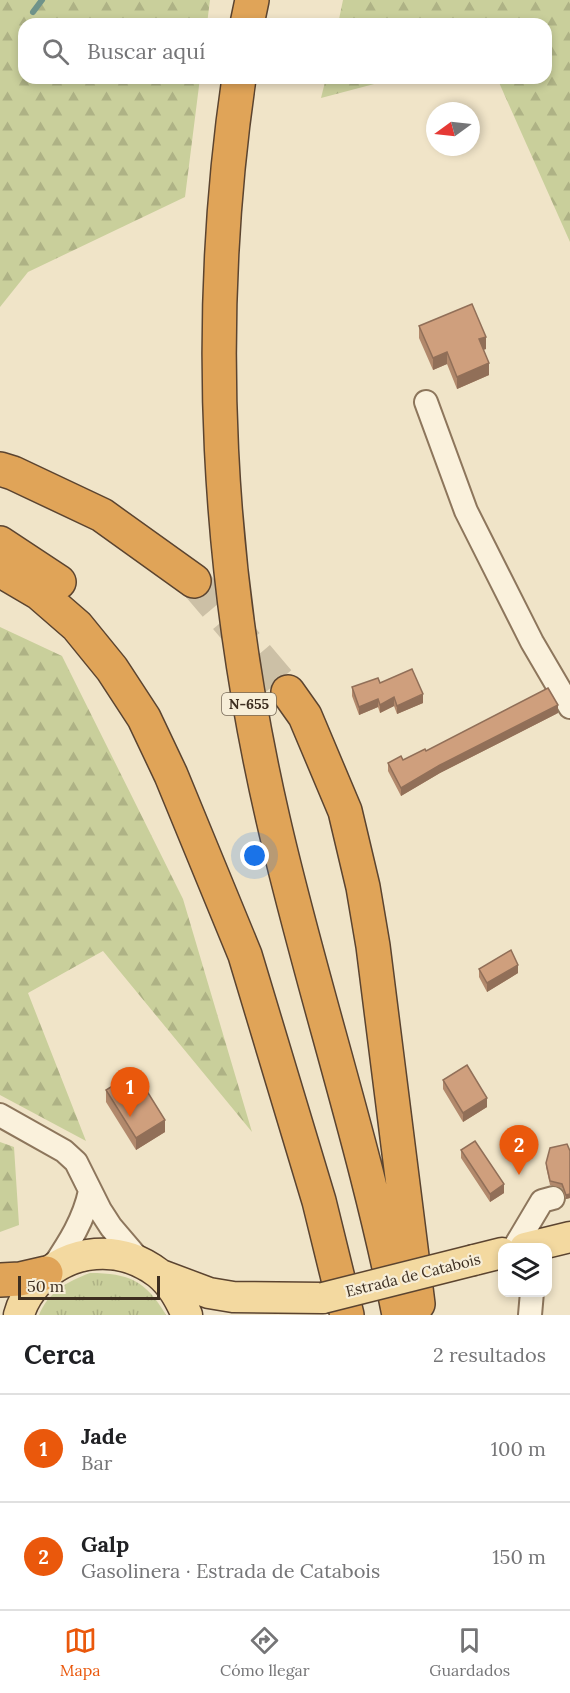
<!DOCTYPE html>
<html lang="es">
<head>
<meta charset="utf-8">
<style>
  body { margin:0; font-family:Lora,serif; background:#f6f6f6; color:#202124 }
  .controls { position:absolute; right:18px; bottom:18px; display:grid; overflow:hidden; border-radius:12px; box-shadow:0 3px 9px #0003 }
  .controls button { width:54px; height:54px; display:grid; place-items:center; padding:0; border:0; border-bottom:2px solid #e0e0e0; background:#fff; color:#202124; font:30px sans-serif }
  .compass { position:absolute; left:426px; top:102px; width:54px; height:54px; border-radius:50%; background:#fff; box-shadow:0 3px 9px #0003; rotate:255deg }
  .scale { position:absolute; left:18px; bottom:15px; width:142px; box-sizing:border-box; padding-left:6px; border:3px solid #3d2e20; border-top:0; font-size:16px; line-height:21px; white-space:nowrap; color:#3d2e20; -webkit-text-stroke:4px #f7eed8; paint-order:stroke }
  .you { position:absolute; left:255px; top:856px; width:21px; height:21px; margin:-15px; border:4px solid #fff; border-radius:50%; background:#1a73e8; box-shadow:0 0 0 9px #1a73e833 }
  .badge { display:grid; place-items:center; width:39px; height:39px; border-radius:50%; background:#ea580c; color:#fff; font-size:20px; font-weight:700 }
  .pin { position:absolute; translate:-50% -50px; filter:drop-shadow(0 2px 3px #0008) }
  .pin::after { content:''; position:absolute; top:32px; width:21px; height:18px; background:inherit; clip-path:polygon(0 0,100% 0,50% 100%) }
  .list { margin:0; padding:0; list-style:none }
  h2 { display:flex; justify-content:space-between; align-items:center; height:78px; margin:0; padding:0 24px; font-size:26px }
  h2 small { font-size:20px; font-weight:400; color:#757577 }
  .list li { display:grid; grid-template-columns:39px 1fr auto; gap:18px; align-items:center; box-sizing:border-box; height:108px; padding:0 24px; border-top:2px solid #e0e0e0 }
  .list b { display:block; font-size:22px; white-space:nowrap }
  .list p { margin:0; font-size:20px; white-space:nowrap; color:#757577 }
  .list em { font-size:20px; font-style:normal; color:#757577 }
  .icon { flex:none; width:33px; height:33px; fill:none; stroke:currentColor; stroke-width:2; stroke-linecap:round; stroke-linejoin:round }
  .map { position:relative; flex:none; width:570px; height:1315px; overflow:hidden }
  .search { position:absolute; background:#fff; box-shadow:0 3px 9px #0003; left:18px; right:18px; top:18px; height:66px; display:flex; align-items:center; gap:15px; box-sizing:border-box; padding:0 21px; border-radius:18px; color:#757577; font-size:22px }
  .sheet { height:294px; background:#fff }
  nav { display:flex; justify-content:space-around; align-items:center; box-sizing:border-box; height:84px; border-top:2px solid #e0e0e0; background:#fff; font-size:16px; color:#757577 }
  nav a { display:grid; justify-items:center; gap:3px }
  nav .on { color:#ea580c }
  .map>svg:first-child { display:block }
  .grass { fill:url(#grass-tufts) }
  .forest { fill:url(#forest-firs) }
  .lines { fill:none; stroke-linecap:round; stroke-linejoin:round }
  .stream { stroke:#6f938a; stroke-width:6 }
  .highway-tunnel { stroke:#ccc0a6; stroke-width:33; stroke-dasharray:33 16; stroke-linecap:butt }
  .minor-casing { stroke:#8d765c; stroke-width:26 }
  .major-casing { stroke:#5b4430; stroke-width:33 }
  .highway-casing { stroke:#5b4430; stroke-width:36 }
  .minor { stroke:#faf1dc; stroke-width:22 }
  .major { stroke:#f3d9a0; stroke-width:30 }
  .highway { stroke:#e0a458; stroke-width:33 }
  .major-bridge-casing { stroke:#5b4430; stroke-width:33; stroke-linecap:butt }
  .major-bridge { stroke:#f3d9a0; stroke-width:30 }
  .wall { fill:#b2896c }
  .shaded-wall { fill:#916f58 }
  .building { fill:#cf9f7d; stroke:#916f58; stroke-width:1.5 }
  .labels { text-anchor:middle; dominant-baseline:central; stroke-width:4.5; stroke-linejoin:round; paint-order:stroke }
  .shield { fill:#f7eed8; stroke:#756857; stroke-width:1.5 }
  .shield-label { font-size:14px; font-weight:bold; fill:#3d2e20 }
  .street-label { font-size:15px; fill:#3d2e20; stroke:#f7eed8 }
</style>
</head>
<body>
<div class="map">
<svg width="570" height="1315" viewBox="0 0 570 1315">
  <defs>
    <pattern id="grass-tufts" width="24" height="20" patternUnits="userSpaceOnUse" patternTransform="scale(1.5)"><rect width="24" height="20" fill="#c9cf9b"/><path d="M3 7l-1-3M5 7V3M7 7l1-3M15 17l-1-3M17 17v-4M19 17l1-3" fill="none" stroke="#aeb285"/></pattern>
    <pattern id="forest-firs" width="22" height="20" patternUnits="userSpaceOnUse" patternTransform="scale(1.5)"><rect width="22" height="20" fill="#c9cf9b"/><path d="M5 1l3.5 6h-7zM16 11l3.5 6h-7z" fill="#aeb285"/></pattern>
  </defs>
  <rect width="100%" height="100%" fill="#f0e4c8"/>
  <path class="grass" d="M90,1273C129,1273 146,1281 166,1315H39C48,1292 68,1281 90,1273Z"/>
  <path class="forest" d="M0,0H210L207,24H24V78H200L185,197L28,272L0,307Z
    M343,0H570V242L497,78H546V24H338Z
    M326,78H397L321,98Z
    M0,627L62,656L183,899L252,1132L103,951L28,993L86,1141L0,1095Z
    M0,1142L14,1147L19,1225L0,1232Z"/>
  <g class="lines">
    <path class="stream" d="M33,12L42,0"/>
    <path class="highway-tunnel" d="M194,581L288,692"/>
    <g class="minor-casing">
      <path id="minor" d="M426,402L466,511L532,642L570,707
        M0,1115L64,1151L76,1162L100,1210L111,1227L140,1261
        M514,1248L542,1201L553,1198
        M53,1267C69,1243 84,1220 90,1191
        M530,1315L532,1292"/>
    </g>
    <g class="major-casing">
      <path id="major" d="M525,1248L570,1237
        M474,1260L502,1253
        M161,1275L209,1293L233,1297L323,1298
        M19,1315C22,1303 29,1292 37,1283C69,1248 120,1244 158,1273C172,1284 180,1300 187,1315"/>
    </g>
    <g class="highway-casing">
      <path id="highway" d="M247,24L252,0
        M239,78C203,325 217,576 273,819C311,985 366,1147 399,1315
        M0,469L13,473L102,515L194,581
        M0,543L59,582
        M0,570L39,593L77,626L112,669L144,718L171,775L245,955L319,1201L347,1315
        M288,692L305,716L345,811L363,887L373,946L418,1304
        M0,1280L20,1279L46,1273"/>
    </g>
    <use href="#minor" class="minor"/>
    <use href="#major" class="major"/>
    <use href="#highway" class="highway"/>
    <g class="major-bridge-casing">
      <path id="major-bridge" d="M323,1298L474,1260"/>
    </g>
    <use href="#major-bridge" class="major-bridge"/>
  </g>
  <path class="wall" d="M419,326L486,349L483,350L489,375L457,389L447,364L433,370L419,338Z
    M380,683L423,703L397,714L394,706L380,713L378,707L359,715L352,696V687Z
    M558,713L440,773L401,796L388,771V763L403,760L426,751Z
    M479,969L518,973L487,992L479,977Z
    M443,1080L487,1107L463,1122L443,1089Z
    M106,1090L165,1132L136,1150L106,1102Z
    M461,1150L504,1193L490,1202L461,1158Z
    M570,1151V1198L566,1199L562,1188L550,1185L546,1167V1163Z"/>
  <path class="shaded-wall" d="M486,337V349L479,351V339Z
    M447,352V364L433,370V358Z
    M489,363V375L457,389V377Z
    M423,694V703L397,714V706Z
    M394,697V706L380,713V705Z
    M378,699V707L359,715V707Z
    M558,705V713L440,773L401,796V788L440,765Z
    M518,965V973L487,992V983Z
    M487,1098V1107L463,1122V1113Z
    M165,1120V1132L136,1150V1138Z
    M504,1184V1193L490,1202V1194Z
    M570,1194V1198L566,1199V1195Z"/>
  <path class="building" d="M472,304L486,337L479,339L489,363L457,377L447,352L433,358L419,326Z
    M412,669L423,694L397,706L394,697L380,705L378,699L359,707L352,687L378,678L380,683Z
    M548,688L558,705L440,765L401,788L388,763L401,756L403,760L425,749L426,751Z
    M511,950L518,965L487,983L479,969Z
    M467,1065L487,1098L463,1113L443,1080Z
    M135,1072L165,1120L136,1138L106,1090Z
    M475,1141L504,1184L490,1194L461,1150Z
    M567,1144L570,1151V1194L566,1195L562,1184L550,1181L546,1163L550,1148Z"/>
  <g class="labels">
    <rect class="shield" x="222" y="693" width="54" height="22" rx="4.5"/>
    <g class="shield-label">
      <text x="249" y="704">N-655</text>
    </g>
    <g class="street-label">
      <text transform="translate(413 1275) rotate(-14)">Estrada de Catabois</text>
    </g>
  </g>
</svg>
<div class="controls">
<button><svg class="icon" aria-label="layers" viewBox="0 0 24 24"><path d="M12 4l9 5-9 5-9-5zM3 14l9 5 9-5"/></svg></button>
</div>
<svg class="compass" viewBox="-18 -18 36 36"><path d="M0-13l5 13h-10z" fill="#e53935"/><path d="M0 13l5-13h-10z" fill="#757577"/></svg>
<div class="scale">50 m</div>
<div class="you"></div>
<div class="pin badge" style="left:130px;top:1117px">1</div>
<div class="pin badge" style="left:519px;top:1175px">2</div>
<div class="search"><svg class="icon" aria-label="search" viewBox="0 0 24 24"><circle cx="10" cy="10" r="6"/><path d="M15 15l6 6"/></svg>Buscar aquí</div>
</div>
<section class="sheet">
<h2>Cerca<small>2 resultados</small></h2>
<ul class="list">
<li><span class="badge">1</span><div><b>Jade</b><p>Bar</p></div><em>100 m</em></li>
<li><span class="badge">2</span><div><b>Galp</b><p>Gasolinera · Estrada de Catabois</p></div><em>150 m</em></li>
</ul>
</section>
<nav>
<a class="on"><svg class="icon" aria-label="map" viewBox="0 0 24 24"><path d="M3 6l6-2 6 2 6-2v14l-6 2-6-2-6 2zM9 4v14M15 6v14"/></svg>Mapa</a>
<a><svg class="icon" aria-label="directions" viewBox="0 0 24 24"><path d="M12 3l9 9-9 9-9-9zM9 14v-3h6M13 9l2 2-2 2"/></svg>Cómo llegar</a>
<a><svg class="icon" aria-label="saved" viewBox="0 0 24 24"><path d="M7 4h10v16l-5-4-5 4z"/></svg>Guardados</a>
</nav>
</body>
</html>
